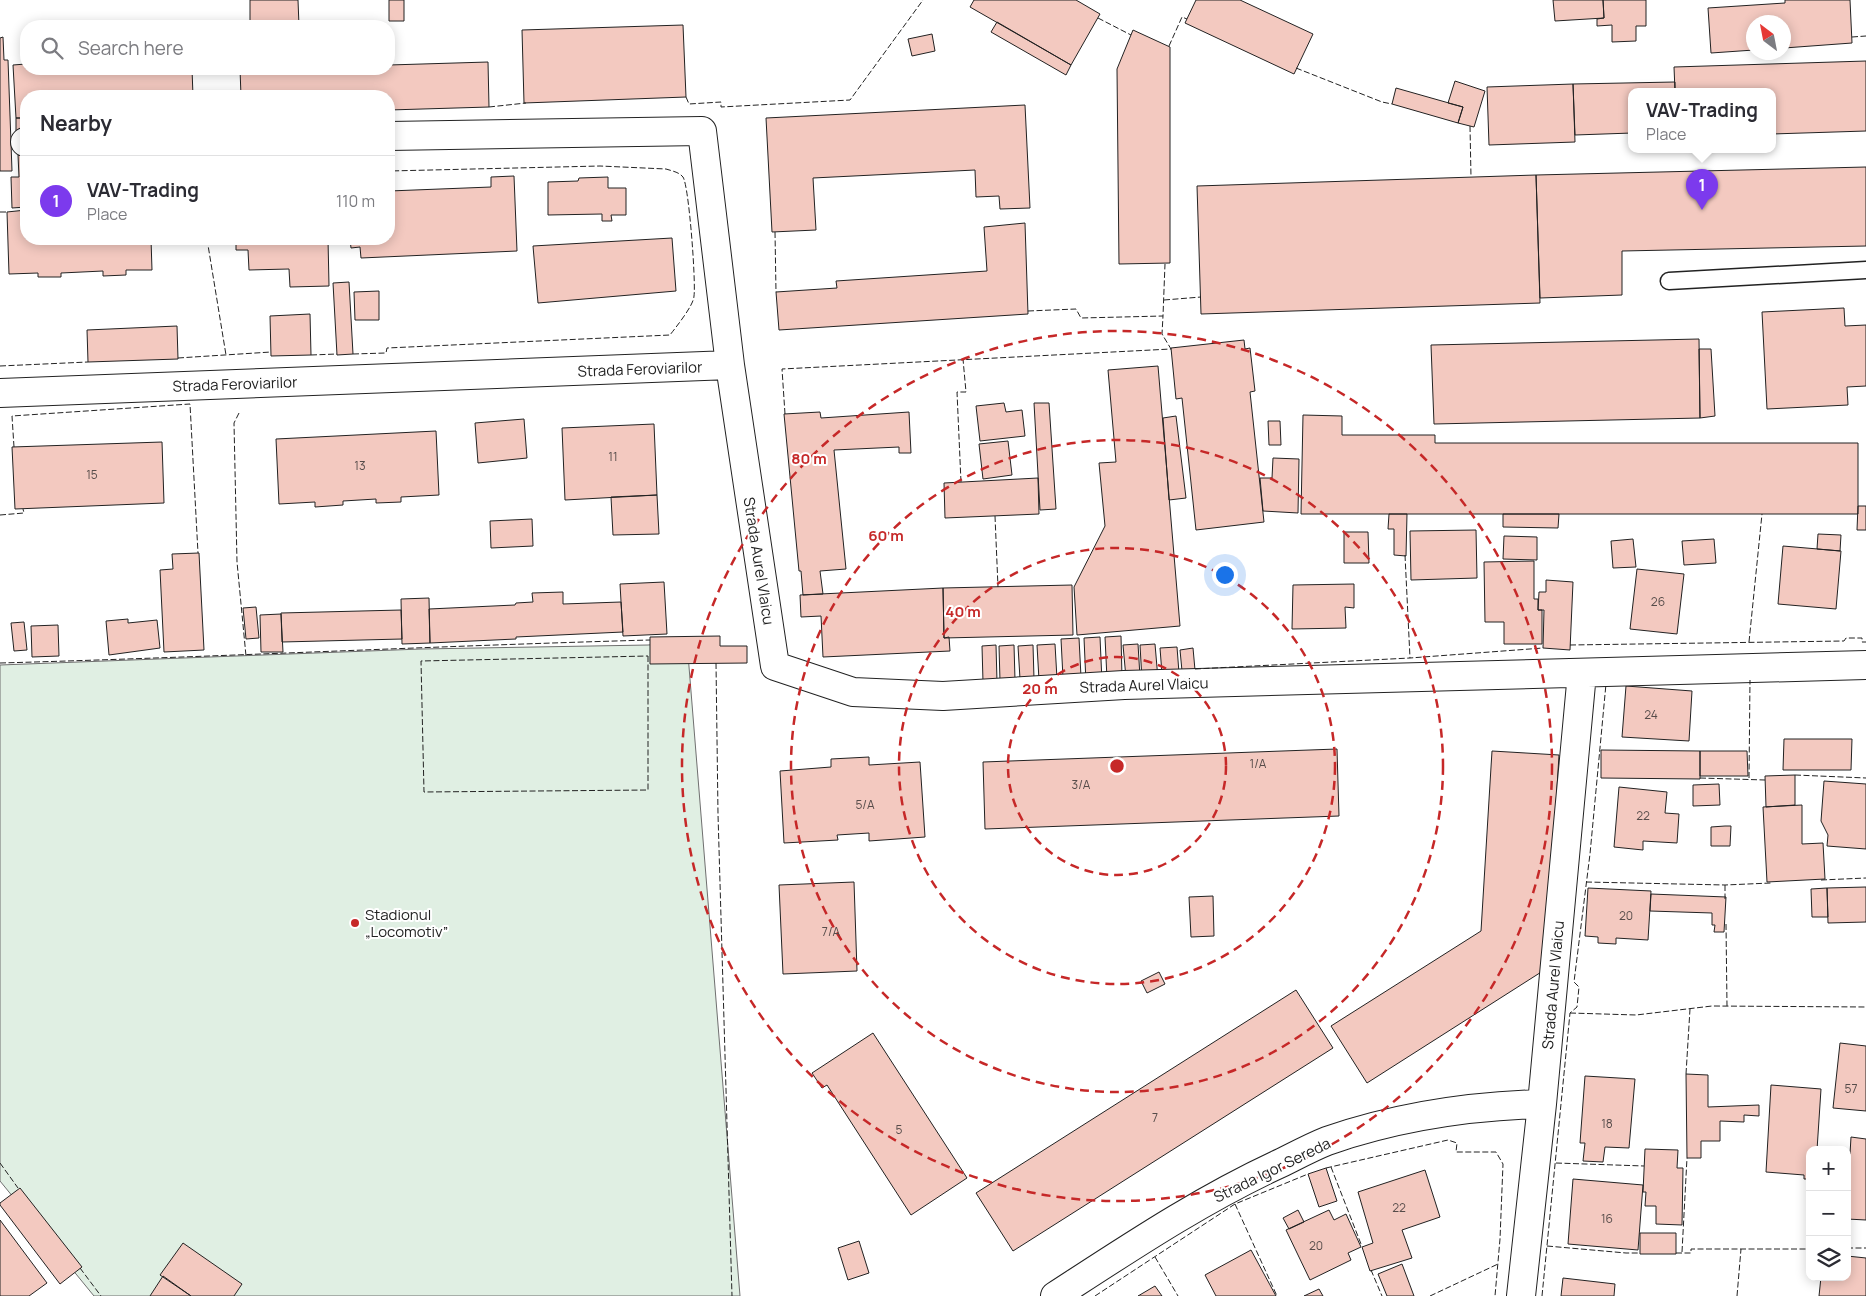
<!DOCTYPE html>
<html lang="en">
<head>
<meta charset="utf-8">
<style>
  body { margin:0; font-family:Manrope,sans-serif; background:#f2f2f3; color:#2b2b33 }
  .controls { position:absolute; right:15px; bottom:15px; display:grid; overflow:hidden; border-radius:10px; box-shadow:0 2px 12px #0003 }
  .controls button { width:45px; height:45px; display:grid; place-items:center; padding:0; border:0; border-bottom:1px solid #e1e1e2; background:#fff; color:#2b2b33; font:25px sans-serif }
  .compass { position:absolute; left:1746px; top:15px; width:45px; height:45px; border-radius:50%; background:#fff; box-shadow:0 2px 12px #0003; rotate:328deg }
  .you { position:absolute; left:1224px; top:574px; width:18px; height:18px; margin:-12px; border:4px solid #fff; border-radius:50%; background:#1a73e8; box-shadow:0 0 0 8px #1a73e833 }
  .badge { display:grid; place-items:center; width:32px; height:32px; border-radius:50%; background:#7c3aed; color:#fff; font-size:16px; font-weight:700 }
  .pin { position:absolute; translate:-50% -41px; filter:drop-shadow(0 1px 2px #0008) }
  .pin::after { content:''; position:absolute; top:26px; width:18px; height:15px; background:inherit; clip-path:polygon(0 0,100% 0,50% 100%) }
  .popup { position:absolute; left:1628px; top:88px; width:148px; height:65px; box-sizing:border-box; display:grid; place-content:center; border-radius:10px; background:#fff; filter:drop-shadow(0 1px 4px #0005); font-size:16px; white-space:nowrap; color:#7c7c81 }
  .popup b { font-size:19px; color:#2b2b33 }
  .popup::after { content:''; position:absolute; left:50%; top:100%; margin-left:-10px; border:10px solid transparent; border-top-color:#fff }
  .list { margin:0; padding:0; list-style:none }
  h2 { display:flex; justify-content:space-between; align-items:center; height:65px; margin:0; padding:0 20px; font-size:21px }
  h2 small { font-size:16px; font-weight:400; color:#7c7c81 }
  .list li { display:grid; grid-template-columns:32px 1fr auto; gap:15px; align-items:center; box-sizing:border-box; height:90px; padding:0 20px; border-top:1px solid #e1e1e2 }
  .list b { display:block; font-size:19px; white-space:nowrap }
  .list p { margin:0; font-size:16px; white-space:nowrap; color:#7c7c81 }
  .list em { font-size:16px; font-style:normal; color:#7c7c81 }
  .icon { flex:none; width:28px; height:28px; fill:none; stroke:currentColor; stroke-width:2; stroke-linecap:round; stroke-linejoin:round }
  .map { position:relative; flex:none; width:1866px; height:1296px; overflow:hidden }
  .search { position:absolute; background:#fff; box-shadow:0 2px 12px #0003; left:20px; top:20px; width:375px; height:55px; display:flex; align-items:center; gap:12px; box-sizing:border-box; padding:0 18px; border-radius:20px; color:#7c7c81; font-size:19px }
  .panel { position:absolute; background:#fff; box-shadow:0 2px 12px #0003; left:20px; top:90px; width:375px; height:155px; border-radius:20px }
  .map>svg:first-child { display:block }
  .green { fill:#e0efe3; stroke:#6f6f6f }
  .building { fill:#f3c9c0; stroke:#222 }
  .lines { fill:none; stroke-linecap:round; stroke-linejoin:round }
  .service-casing { stroke:#222; stroke-width:19 }
  .minor-casing { stroke:#222; stroke-width:30 }
  .service { stroke:#fff; stroke-width:16 }
  .minor { stroke:#fff; stroke-width:28 }
  .fence { stroke:#222; stroke-width:1; stroke-dasharray:6 2.5; stroke-linecap:butt }
  .ring { fill:none; stroke:#c62828; stroke-width:2.5; stroke-dasharray:9 6 }
  .poi-dot { fill:#c62828; stroke:#fff; stroke-width:2 }
  .labels { text-anchor:middle; dominant-baseline:central; stroke-width:4; stroke-linejoin:round; paint-order:stroke }
  .number-label { font-size:12px; fill:#564c4a }
  .street-label { font-size:15px; fill:#222; stroke:#fff }
  .poi-label { font-size:15px; fill:#222; stroke:#fff; text-anchor:start }
  .centre { fill:#c62828; stroke:#fff; stroke-width:2.5 }
  .ring-label { font-size:15px; text-anchor:middle; font-weight:bold; fill:#c62828; stroke:#fff; stroke-width:4; stroke-linejoin:round; paint-order:stroke }
</style>
</head>
<body>
<div class="map">
<svg width="1866" height="1296" viewBox="0 0 1866 1296">
  <rect width="100%" height="100%" fill="#fff"/>
  <path class="green" d="M687,642L740,1296H94L0,1181V665L421,649L648,645Z"/>
  <path class="building" d="M250,0H298L299,26H250Z
    M389,0H404V21H389Z
    M974,0H1076L1100,14L1071,65L970,7Z
    M1196,0H1240L1313,34L1294,74L1185,23Z
    M1553,0H1603L1604,18L1555,21Z
    M1603,0H1646V26H1636V41L1612,42V25L1597,26V19L1604,18Z
    M1785,0H1850L1852,43L1784,48V22H1754V50L1711,53L1708,8L1785,3Z
    M997,22L1071,65L1066,75L991,32Z
    M683,25L686,97L524,103L522,30Z
    M1133,30L1170,47V263L1119,264L1117,69Z
    M932,34L935,51L912,56L908,39Z
    M3,37L4,60H8L12,171H0V38Z
    M1866,61V131L1772,134V91H1675L1674,67Z
    M488,62L489,107L389,110V96H241L240,69H389V65Z
    M26,64V69H192L193,96H26V118H16L13,65Z
    M1455,81L1485,91L1474,127L1458,123L1463,107L1448,103Z
    M1675,82V91H1632V133L1575,135L1573,84Z
    M1573,84L1575,142L1489,145L1487,87Z
    M1396,88L1463,107L1458,123L1392,104Z
    M1025,105L1030,208L1000,209L999,196L976,197L975,170L813,178L816,230L772,232L766,118Z
    M16,118H26V137H16Z
    M18,155H26V207L12,208L11,177H19Z
    M1866,167V246L1622,251V295L1540,298L1536,175Z
    M1536,175L1540,303L1201,314L1197,186Z
    M514,176L517,251L361,258L360,247L351,248L350,239H389V191L491,187V177Z
    M608,177V188H626V215H611L612,221H602V214L548,215V182L578,181L579,178Z
    M26,210V239H151L152,270H126V275L103,276V271L61,273V277H38V273L9,274L7,212Z
    M1025,223L1028,314L779,330L776,292L837,288L836,281L987,271L984,227Z
    M672,238L676,291L538,303L533,246Z
    M236,239H328L329,286L290,287L289,269L249,270L248,250H236Z
    M349,282L353,354L337,355L333,283Z
    M379,291V320H355L354,292Z
    M1844,308L1845,326L1866,325V386L1847,387L1848,405L1767,409L1762,312Z
    M310,314L311,355L271,356L270,316Z
    M177,326L178,359L88,362L87,330Z
    M1699,339L1700,418L1434,424L1431,345Z
    M1244,340L1245,349L1250,348L1255,391L1250,392L1264,522L1196,530L1182,398L1176,399L1171,348Z
    M1699,349H1711L1715,416L1700,418Z
    M1158,366L1180,626L1077,635L1074,587L1105,526L1099,463L1116,462L1108,370Z
    M1004,403L1006,412L1022,410L1025,436L980,441L976,406Z
    M1034,403H1049L1056,509L1040,510Z
    M820,412L821,418L909,412L911,453H899V447L834,450L846,569L820,571L823,594L803,595L801,571H799L784,414Z
    M1303,415L1342,416V435H1435V443H1858V514H1301Z
    M1176,416L1186,498L1169,500L1163,418Z
    M524,419L527,458L478,463L475,423Z
    M1268,421H1280L1281,445H1269Z
    M654,424L657,495L565,500L562,428Z
    M436,431L439,495L401,497V502L376,503V499L343,501V505L315,507V502L279,504L276,439Z
    M1008,441L1012,475L983,479L979,444Z
    M162,442L164,503L15,509L12,447Z
    M1273,458L1299,459L1298,513L1263,511L1260,478H1272Z
    M1038,478L1039,514L945,518L944,483Z
    M657,495L659,534L613,535L611,497Z
    M1858,506H1866V530H1857Z
    M1389,514H1407L1406,556L1394,555V529H1388Z
    M1503,514H1559L1558,528L1503,527Z
    M532,519L533,546L491,548L490,521Z
    M1476,530L1477,578L1411,580L1410,531Z
    M1344,532H1368L1369,563H1344Z
    M1818,534L1841,535L1840,551L1817,549Z
    M1504,536L1537,537V560L1503,559Z
    M1633,539L1636,567L1613,568L1611,541Z
    M1714,539L1716,563L1684,565L1682,541Z
    M1783,546L1841,551L1836,609L1778,604Z
    M199,553L204,650L164,652L160,570L173,569L172,554Z
    M1534,561V599H1538V610H1542V644H1504V622H1485L1484,562Z
    M1637,569L1684,574L1677,634L1630,629Z
    M1546,580L1573,582L1570,650L1543,648L1544,610H1538L1539,592H1546Z
    M664,582L667,634L623,636L620,584Z
    M1354,584V608L1345,607L1346,628L1292,629L1293,585Z
    M1072,585L1073,635L944,638L943,588Z
    M943,588L944,638L949,637L950,651L823,657L821,616L801,617L800,595Z
    M563,592V604L621,602L623,632L516,637V639L430,643L429,609L515,605L516,603L533,602L532,593Z
    M429,598L430,643L402,644L401,599Z
    M256,607L259,638L246,639L243,608Z
    M401,610L402,639L282,642L281,613Z
    M281,614L283,652H261L260,615Z
    M128,619V623L157,620L160,648L109,655L106,621Z
    M24,622L27,650L14,651L11,623Z
    M58,625L59,656L32,657L31,626Z
    M720,636V646H747V663L650,664V637Z
    M1121,636L1122,678L1107,679L1105,637Z
    M1100,637L1102,682L1086,683L1084,638Z
    M1079,638L1081,677L1063,678L1061,639Z
    M1055,644L1057,679L1039,680L1037,645Z
    M1138,644L1140,677L1126,678L1123,645Z
    M1155,644L1158,679L1142,680L1140,645Z
    M996,645L997,682H983L982,646Z
    M1014,645L1015,680L1000,681L999,646Z
    M1033,645L1034,679H1020L1018,646Z
    M1177,647L1179,673L1162,674L1160,648Z
    M1193,648L1195,670L1182,671L1180,650Z
    M1626,686L1692,691L1689,741L1622,737Z
    M1784,739H1852L1851,770H1783Z
    M1337,749L1339,816L985,829L983,762Z
    M1601,750L1700,751V779L1601,778Z
    M1492,751L1559,755L1546,969L1367,1083L1331,1026L1481,931Z
    M1700,751H1747L1748,776H1700Z
    M869,757V765L920,762L925,837L869,841V833L837,835L838,840L784,843L780,771L831,767V759Z
    M1795,775V805L1766,807L1765,776Z
    M1824,781L1866,784V849L1827,846L1828,835L1821,821Z
    M1719,784L1720,805L1693,806V785Z
    M1619,787L1667,792L1665,813L1679,814L1677,843L1643,841V850L1614,847Z
    M1802,805V844L1823,843L1825,879L1767,882L1763,807Z
    M1725,826H1731L1730,846H1711V827Z
    M854,882L857,971L783,974L779,885Z
    M1866,887V922L1828,923L1827,888Z
    M1588,888L1651,891L1648,940L1616,938V944L1598,943V937L1585,936Z
    M1827,888L1828,917H1812L1811,889Z
    M1651,894L1726,897L1724,932H1714L1715,925H1712V913L1650,911Z
    M1213,896L1214,936L1191,937L1189,897Z
    M1159,972L1165,984L1147,993L1141,981Z
    M1296,990L1333,1048L1013,1251L976,1193Z
    M873,1033L967,1178L911,1215L827,1085L822,1088L812,1073Z
    M1840,1043L1866,1046V1111L1833,1108Z
    M1686,1074L1708,1075V1107L1759,1105V1116L1744,1115V1122L1720,1121V1141H1701V1158H1687Z
    M1585,1076L1635,1079L1629,1148L1605,1147L1603,1162L1583,1161L1585,1143H1580Z
    M1771,1085L1821,1089L1817,1150H1810V1179H1804V1175L1766,1172Z
    M1851,1137L1866,1139V1220L1847,1219V1154H1850Z
    M1645,1149L1678,1150L1677,1168H1683L1682,1225L1656,1224V1206H1645L1646,1192H1643Z
    M1326,1168L1337,1201L1319,1207L1308,1174Z
    M1425,1170L1440,1217L1402,1230L1412,1258L1370,1271L1362,1247L1373,1243L1358,1192Z
    M1573,1179L1643,1185L1638,1250L1568,1244Z
    M20,1188L82,1267L60,1284L0,1205V1203Z
    M1298,1210L1304,1222L1289,1229L1283,1218Z
    M1329,1210L1334,1220L1346,1214L1361,1247L1348,1253L1351,1260L1310,1280L1286,1230Z
    M0,1220L47,1283L29,1296H0Z
    M1640,1233H1676V1254H1640Z
    M859,1241L869,1273L848,1280L838,1248Z
    M183,1243L242,1284L234,1296H191L160,1275Z
    M1251,1250L1276,1296H1216L1205,1275Z
    M1847,1256L1866,1258V1296H1819L1821,1277H1847Z
    M1402,1264L1414,1296H1387L1378,1274Z
    M163,1276L191,1296H150Z
    M1563,1278L1615,1284L1614,1296H1561Z
    M1155,1286L1162,1296H1138Z
    M1319,1289L1323,1296H1304Z"/>
  <g class="lines">
    <g class="service-casing">
      <path id="service" d="M1669,281L1866,270"/>
    </g>
    <g class="minor-casing">
      <path id="minor" d="M25,142H26
        M730,365L775,666L853,692L943,696L1124,685L1866,665
        M0,393L730,365L702,131L389,136
        M1055,1296C1129,1248 1202,1199 1283,1162C1297,1155 1312,1147 1327,1141C1396,1117 1470,1106 1542,1104
        M1521,1296L1542,1104L1582,673"/>
    </g>
    <use href="#service" class="service"/>
    <use href="#minor" class="minor"/>
    <path class="fence" d="M1098,18L1131,35
      M1852,37L1866,36
      M1169,46L1182,17L1187,19
      M1296,68L1382,102L1392,104
      M686,97L689,104L721,102V107L850,100L923,0
      M489,107L526,103
      M1470,126L1471,177
      M0,212H7
      M775,232L776,292
      M207,239L226,355
      M1164,300L1201,297
      M1028,311L1076,309L1081,318L1163,316L1165,264
      M353,354L386,353L387,348L670,335C676,327 694,305 694,296C696,282 689,186 683,177C679,172 672,171 666,169L600,166L389,171
      M311,355L337,354
      M178,358L271,352
      M0,366L88,362
      M239,413L234,423L237,562L246,656
      M785,414L782,369L1171,349L1162,334L1163,316
      M14,447L12,416L190,404L198,553
      M961,482L957,392H966L963,359
      M0,515L24,513L23,509
      M995,516L998,587
      M1405,555L1410,658
      M1749,642L1762,514
      M1570,645L1844,641L1846,638H1862V642H1866
      M648,656V790L424,792L421,661Z
      M0,663C217,657 433,646 650,640
      M716,663L718,814L732,1296
      M1195,669L1410,658L1543,648
      M1795,775L1866,778
      M1700,778L1765,780
      M1749,778L1750,680
      M1821,880L1866,878
      M1586,882L1725,885L1771,883
      M1725,885V899
      M1726,924L1727,1006
      M1570,1013L1636,1015L1712,1006L1866,1007
      M1686,1074L1690,1009
      M0,1163L18,1188
      M1556,1163L1644,1166
      M1331,1167L1361,1244
      M1326,1168L1448,1140L1457,1143L1456,1152H1496L1503,1164L1500,1239L1495,1296
      M1235,1204L1277,1296
      M1547,1246L1626,1253H1640
      M1847,1248H1866
      M1682,1252L1687,1158
      M1676,1253H1691V1249H1810
      M1155,1257L1178,1296
      M80,1268L101,1296
      M1371,1270L1382,1296
      M1095,1296L1235,1204L1308,1174
      M1430,1296L1498,1264
      M1542,1296L1570,1013L1577,1007L1579,987L1574,982L1590,854L1606,684
      M1737,1296L1741,1249"/>
  </g>
  <g class="ring">
    <circle cx="1117" cy="766" r="109"/>
    <circle cx="1117" cy="766" r="218"/>
    <circle cx="1117" cy="766" r="326"/>
    <circle cx="1117" cy="766" r="435"/>
  </g>
  <circle class="poi-dot" cx="355" cy="923" r="5"/>
  <g class="labels">
    <g class="number-label">
      <text x="613" y="456">11</text>
      <text x="360" y="465">13</text>
      <text x="92" y="474">15</text>
      <text x="1658" y="601">26</text>
      <text x="1651" y="714">24</text>
      <text x="1258" y="763">1/A</text>
      <text x="1081" y="784">3/A</text>
      <text x="865" y="804">5/A</text>
      <text x="1643" y="815">22</text>
      <text x="1626" y="915">20</text>
      <text x="831" y="931">7/A</text>
      <text x="1851" y="1088">57</text>
      <text x="1155" y="1117">7</text>
      <text x="1607" y="1123">18</text>
      <text x="899" y="1129">5</text>
      <text x="1399" y="1207">22</text>
      <text x="1607" y="1218">16</text>
      <text x="1316" y="1245">20</text>
    </g>
    <g class="street-label">
      <text transform="translate(640 369) rotate(-2)">Strada Feroviarilor</text>
      <text transform="translate(235 384) rotate(-2)">Strada Feroviarilor</text>
      <text transform="translate(759 561) rotate(81)">Strada Aurel Vlaicu</text>
      <text transform="translate(1144 685) rotate(-2)">Strada Aurel Vlaicu</text>
      <text transform="translate(1553 985) rotate(-85)">Strada Aurel Vlaicu</text>
      <text transform="translate(1272 1170) rotate(-26)">Strada Igor Sereda</text>
    </g>
    <g class="poi-label">
      <text x="365" y="914">Stadionul<tspan x="365" dy="17">„Locomotiv”</tspan></text>
    </g>
  </g>
  <circle cx="1117" cy="766" r="8" class="centre"/>
  <g class="ring-label">
    <text x="809" y="464">80 m</text>
    <text x="886" y="541">60 m</text>
    <text x="963" y="617">40 m</text>
    <text x="1040" y="694">20 m</text>
  </g>
</svg>
<div class="controls">
<button>+</button>
<button>−</button>
<button><svg class="icon" aria-label="layers" viewBox="0 0 24 24"><path d="M12 4l9 5-9 5-9-5zM3 14l9 5 9-5"/></svg></button>
</div>
<svg class="compass" viewBox="-18 -18 36 36"><path d="M0-13l5 13h-10z" fill="#e53935"/><path d="M0 13l5-13h-10z" fill="#7c7c81"/></svg>
<div class="you"></div>
<div class="pin badge" style="left:1702px;top:210px">1</div>
<div class="popup"><b>VAV-Trading</b>Place</div>
<div class="search"><svg class="icon" aria-label="search" viewBox="0 0 24 24"><circle cx="10" cy="10" r="6"/><path d="M15 15l6 6"/></svg>Search here</div>
<section class="panel">
<h2>Nearby<small></small></h2>
<ul class="list">
<li><span class="badge">1</span><div><b>VAV-Trading</b><p>Place</p></div><em>110 m</em></li>
</ul>
</section>
</div>
</body>
</html>
